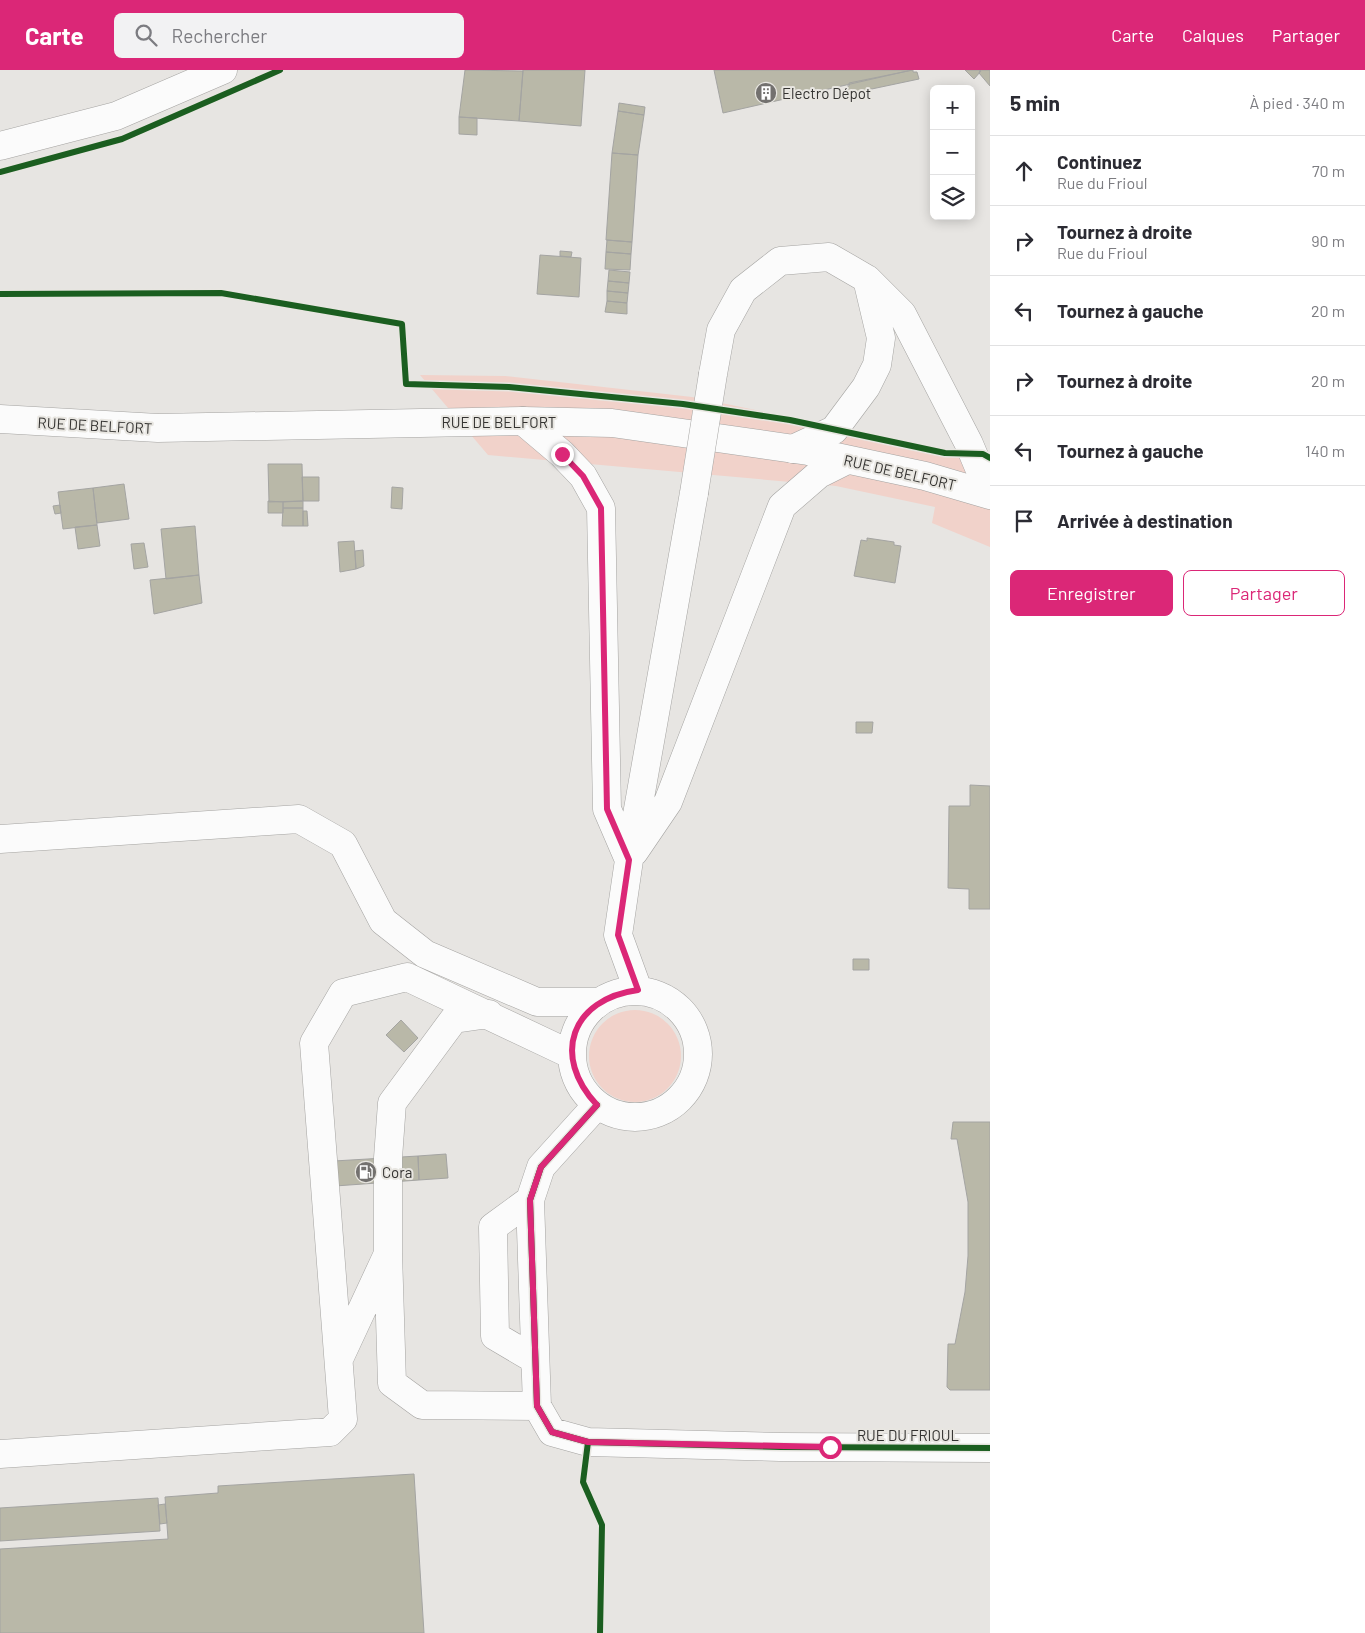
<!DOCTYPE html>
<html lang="fr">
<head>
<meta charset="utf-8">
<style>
  body { margin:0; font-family:Barlow,sans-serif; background:#f2f2f3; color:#2b2b33 }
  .controls { position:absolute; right:15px; top:15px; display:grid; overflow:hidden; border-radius:8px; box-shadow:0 2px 12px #0003 }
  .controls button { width:45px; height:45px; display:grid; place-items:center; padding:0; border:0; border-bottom:1px solid #e1e1e2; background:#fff; color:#2b2b33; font:25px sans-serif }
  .stop { position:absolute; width:15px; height:15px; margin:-11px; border:4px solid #db2777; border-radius:50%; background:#fff }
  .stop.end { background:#db2777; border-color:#fff; box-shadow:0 1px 5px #0008 }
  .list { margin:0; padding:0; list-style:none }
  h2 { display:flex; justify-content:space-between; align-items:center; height:65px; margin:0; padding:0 20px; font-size:21px }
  h2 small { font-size:16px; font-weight:400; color:#7c7c81 }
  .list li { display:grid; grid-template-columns:32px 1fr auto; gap:15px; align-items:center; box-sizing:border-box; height:70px; padding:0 20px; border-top:1px solid #e1e1e2 }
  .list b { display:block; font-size:19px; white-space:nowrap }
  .list p { margin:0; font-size:16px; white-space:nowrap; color:#7c7c81 }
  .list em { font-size:16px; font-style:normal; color:#7c7c81 }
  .actions { display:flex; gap:10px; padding:15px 20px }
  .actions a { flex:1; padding:11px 0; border:1px solid #db2777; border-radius:8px; text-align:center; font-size:18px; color:#db2777 }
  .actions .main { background:#db2777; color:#fff }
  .icon { flex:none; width:28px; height:28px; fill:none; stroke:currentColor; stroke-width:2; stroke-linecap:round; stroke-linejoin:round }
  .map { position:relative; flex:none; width:990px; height:1563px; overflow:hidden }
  header { display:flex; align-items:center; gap:30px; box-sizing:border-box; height:70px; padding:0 25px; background:#db2777; color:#fff }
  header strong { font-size:24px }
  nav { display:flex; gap:28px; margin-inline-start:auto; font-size:18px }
  .search { width:350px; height:45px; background:#f2f2f3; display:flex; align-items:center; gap:12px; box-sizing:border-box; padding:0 18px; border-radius:8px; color:#7c7c81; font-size:19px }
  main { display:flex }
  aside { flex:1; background:#fff }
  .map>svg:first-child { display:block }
  .green { fill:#f1d2ca }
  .building { fill:#b9b8a8; stroke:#a4a4a2 }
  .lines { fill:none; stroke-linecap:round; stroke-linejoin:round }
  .minor-casing { stroke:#a4a3a1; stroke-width:29 }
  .major-casing { stroke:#a4a3a1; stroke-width:29 }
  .minor { stroke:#fbfbfb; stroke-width:28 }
  .major { stroke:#fbfbfb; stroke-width:28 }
  .minor-bridge-casing { stroke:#a4a3a1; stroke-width:29; stroke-linecap:butt }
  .minor-bridge { stroke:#fbfbfb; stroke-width:28 }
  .cycleway-casing { stroke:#e8e6e1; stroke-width:9 }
  .cycleway { stroke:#1b5e20; stroke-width:6 }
  .route { stroke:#db2777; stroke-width:6 }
  .labels { text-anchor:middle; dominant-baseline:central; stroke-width:4; stroke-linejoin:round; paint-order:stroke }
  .poi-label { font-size:15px; fill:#343331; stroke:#e8e6e1; text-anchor:start }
  .street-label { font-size:15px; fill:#343331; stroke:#e8e6e1 }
</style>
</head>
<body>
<header>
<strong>Carte</strong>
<div class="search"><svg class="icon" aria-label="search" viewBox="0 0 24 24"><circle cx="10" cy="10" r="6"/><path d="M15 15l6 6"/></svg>Rechercher</div>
<nav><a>Carte</a><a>Calques</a><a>Partager</a></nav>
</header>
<main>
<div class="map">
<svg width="990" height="1563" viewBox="0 0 990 1563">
  <rect width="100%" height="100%" fill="#e7e5e2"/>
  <path class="green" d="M420,305L505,306L692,327L990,388V477L932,453L935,437L836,416L488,385Z
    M589 986a46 46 0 1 1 92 0a46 46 0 1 1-92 0Z"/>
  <path class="building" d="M465,0L523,1L519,51L459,47Z
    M523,0H585L581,56L519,51Z
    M714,0H912L723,43Z
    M913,0V2H917L919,9L848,24L847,16H849V13Z
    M965,0H980L981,1L974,9Z
    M980,0H990V16L979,3Z
    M619,33L645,37L644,45L618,41Z
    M618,41L644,45L638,85L612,83Z
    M459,47L477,48V65L459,64Z
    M612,83L638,85L632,172L606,170Z
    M607,170L632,172L631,184L606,182Z
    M560,181L572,182L571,187L560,186Z
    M606,182L631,184L630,200L605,199Z
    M540,185L581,188L579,227L537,224Z
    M609,200L630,202L629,213L608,211Z
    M608,211L629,213L628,223L607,221Z
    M607,221L628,223L627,233L607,231Z
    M607,231L627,233V244L605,242Z
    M268,394H302L303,431L269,432Z
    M302,407H319V431H303Z
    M124,414L129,449L97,453L93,418Z
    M392,417L403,418L402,439L391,438Z
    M93,418L97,455L63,459L58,422Z
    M268,431L283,432V443H268Z
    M303,431V438H283V432Z
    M60,435L61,443L55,444L53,436Z
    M283,438H303V456H282Z
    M303,441H307L308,456H303Z
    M97,455L100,476L78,479L75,457Z
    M195,456L199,505L166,509L161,459Z
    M867,468L894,472V475L901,476L895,513L854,506L861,470L867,471Z
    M354,471L356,499L340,502L338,472Z
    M144,473L148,497L134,499L131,474Z
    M363,480L364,496L356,499L355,481Z
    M199,505L202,533L154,544L150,510Z
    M856,652H873L872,663H856Z
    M970,715L990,716V839H969V819L948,818L949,736H970Z
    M853,889H869V900H853Z
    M401,950L418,968L404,982L386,965Z
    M953,1052H990V1320H950L947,1317L948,1274H955L965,1222L968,1186V1132L957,1069H951Z
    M446,1084L448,1108L419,1110L418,1086Z
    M418,1086L419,1110L335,1116L334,1091Z
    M414,1404L424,1563H0V1479L168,1469L165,1427L218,1423V1416Z
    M158,1428L160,1461L0,1471V1438Z
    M165,1434L167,1453L160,1454L158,1435Z"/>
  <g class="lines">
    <g class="minor-casing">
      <path id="minor" d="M0,76L116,46L223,0
        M713,304L721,260L743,220L780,191L829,187L867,209L902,244L969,374L990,424
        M523,351L562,384L583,406L601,438L607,739L629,790
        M793,379L834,360L866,317L877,295L881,268L867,209
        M0,769L299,749L343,774L383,851L425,884L537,932H598
        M634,782L668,732L782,436L819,404L847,390
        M638,920L618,865L629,790L694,423
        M572 984a63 63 0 1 1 126 0a63 63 0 1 1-126 0Z
        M489,944L454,949L392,1033L388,1088V1183L392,1313L422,1335L537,1336
        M597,1035L541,1097L530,1130L537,1336L552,1362L588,1372L780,1377L990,1378
        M530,1130L493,1157L495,1266L534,1289
        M339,1289L386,1188
        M0,1384L330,1362L343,1349L314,973L343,923L407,907L572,985"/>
    </g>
    <g class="major-casing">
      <path id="major" d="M0,349L158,358L523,351L612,353L808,381L925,406L990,425"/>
    </g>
    <use href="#minor" class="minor"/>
    <use href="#major" class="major"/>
    <g class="minor-bridge-casing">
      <path id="minor-bridge" d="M694,423L713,304"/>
    </g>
    <use href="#minor-bridge" class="minor-bridge"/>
    <g class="cycleway-casing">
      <path id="cycleway" d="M0,102L122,69L280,0
        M0,224L221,223L402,254L406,314L509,317L683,334L790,350L945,383L983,384L990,388
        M597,1035L541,1097L530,1130L537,1336L552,1362L588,1372L780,1377L990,1378
        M588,1372L583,1412L602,1455L600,1563"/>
    </g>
    <use href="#cycleway" class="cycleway"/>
  </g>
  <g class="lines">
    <path class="route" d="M562,384L583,406L601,438L607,739L629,790L618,865L638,920C571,929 551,986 597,1035L541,1097L530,1130L537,1336L552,1362L588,1372L830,1377"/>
  </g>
  <defs>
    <g id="building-disc" transform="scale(1.125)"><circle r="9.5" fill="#73716f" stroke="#e8e6e1"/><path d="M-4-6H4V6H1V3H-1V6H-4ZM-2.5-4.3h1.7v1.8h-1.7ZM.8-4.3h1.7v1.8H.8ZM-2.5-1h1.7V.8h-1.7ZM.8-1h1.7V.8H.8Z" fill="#fff"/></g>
    <g id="fuel-disc" transform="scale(1.125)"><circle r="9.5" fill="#73716f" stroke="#e8e6e1"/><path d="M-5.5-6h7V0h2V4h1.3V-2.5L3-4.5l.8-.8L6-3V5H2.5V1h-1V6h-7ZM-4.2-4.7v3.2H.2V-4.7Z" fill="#fff"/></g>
  </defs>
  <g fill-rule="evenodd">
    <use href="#building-disc" x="766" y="23"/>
    <use href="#fuel-disc" x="366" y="1102"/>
  </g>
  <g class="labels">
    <g class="poi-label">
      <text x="782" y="23">Electro Dépot</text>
      <text x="382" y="1102">Cora</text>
    </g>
    <g class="street-label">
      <text x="499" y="352">RUE DE BELFORT</text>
      <text transform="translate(95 355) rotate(3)">RUE DE BELFORT</text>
      <text transform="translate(900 402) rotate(13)">RUE DE BELFORT</text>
      <text x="908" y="1365">RUE DU FRIOUL</text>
    </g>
  </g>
</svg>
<div class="controls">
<button>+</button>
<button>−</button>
<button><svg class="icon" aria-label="layers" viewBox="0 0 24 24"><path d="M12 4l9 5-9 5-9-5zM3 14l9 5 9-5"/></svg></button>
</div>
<div class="stop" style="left:830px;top:1377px"></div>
<div class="stop end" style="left:562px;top:384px"></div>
</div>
<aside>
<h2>5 min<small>À pied · 340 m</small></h2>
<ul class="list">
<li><svg class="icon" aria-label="ahead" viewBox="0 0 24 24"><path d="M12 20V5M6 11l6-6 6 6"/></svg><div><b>Continuez</b><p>Rue du Frioul</p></div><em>70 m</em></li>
<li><svg class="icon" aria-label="right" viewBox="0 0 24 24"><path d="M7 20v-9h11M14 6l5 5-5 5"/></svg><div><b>Tournez à droite</b><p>Rue du Frioul</p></div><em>90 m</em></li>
<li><svg class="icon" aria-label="left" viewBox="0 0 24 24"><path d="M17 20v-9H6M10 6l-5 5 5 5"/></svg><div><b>Tournez à gauche</b></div><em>20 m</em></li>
<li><svg class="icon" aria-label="right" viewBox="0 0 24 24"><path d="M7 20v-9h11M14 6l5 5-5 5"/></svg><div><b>Tournez à droite</b></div><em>20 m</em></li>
<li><svg class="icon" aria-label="left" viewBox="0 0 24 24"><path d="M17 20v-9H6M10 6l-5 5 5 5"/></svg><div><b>Tournez à gauche</b></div><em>140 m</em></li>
<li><svg class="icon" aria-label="arrive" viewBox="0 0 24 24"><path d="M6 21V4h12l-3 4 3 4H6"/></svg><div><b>Arrivée à destination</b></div></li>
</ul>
<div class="actions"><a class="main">Enregistrer</a><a>Partager</a></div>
</aside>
</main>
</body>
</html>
